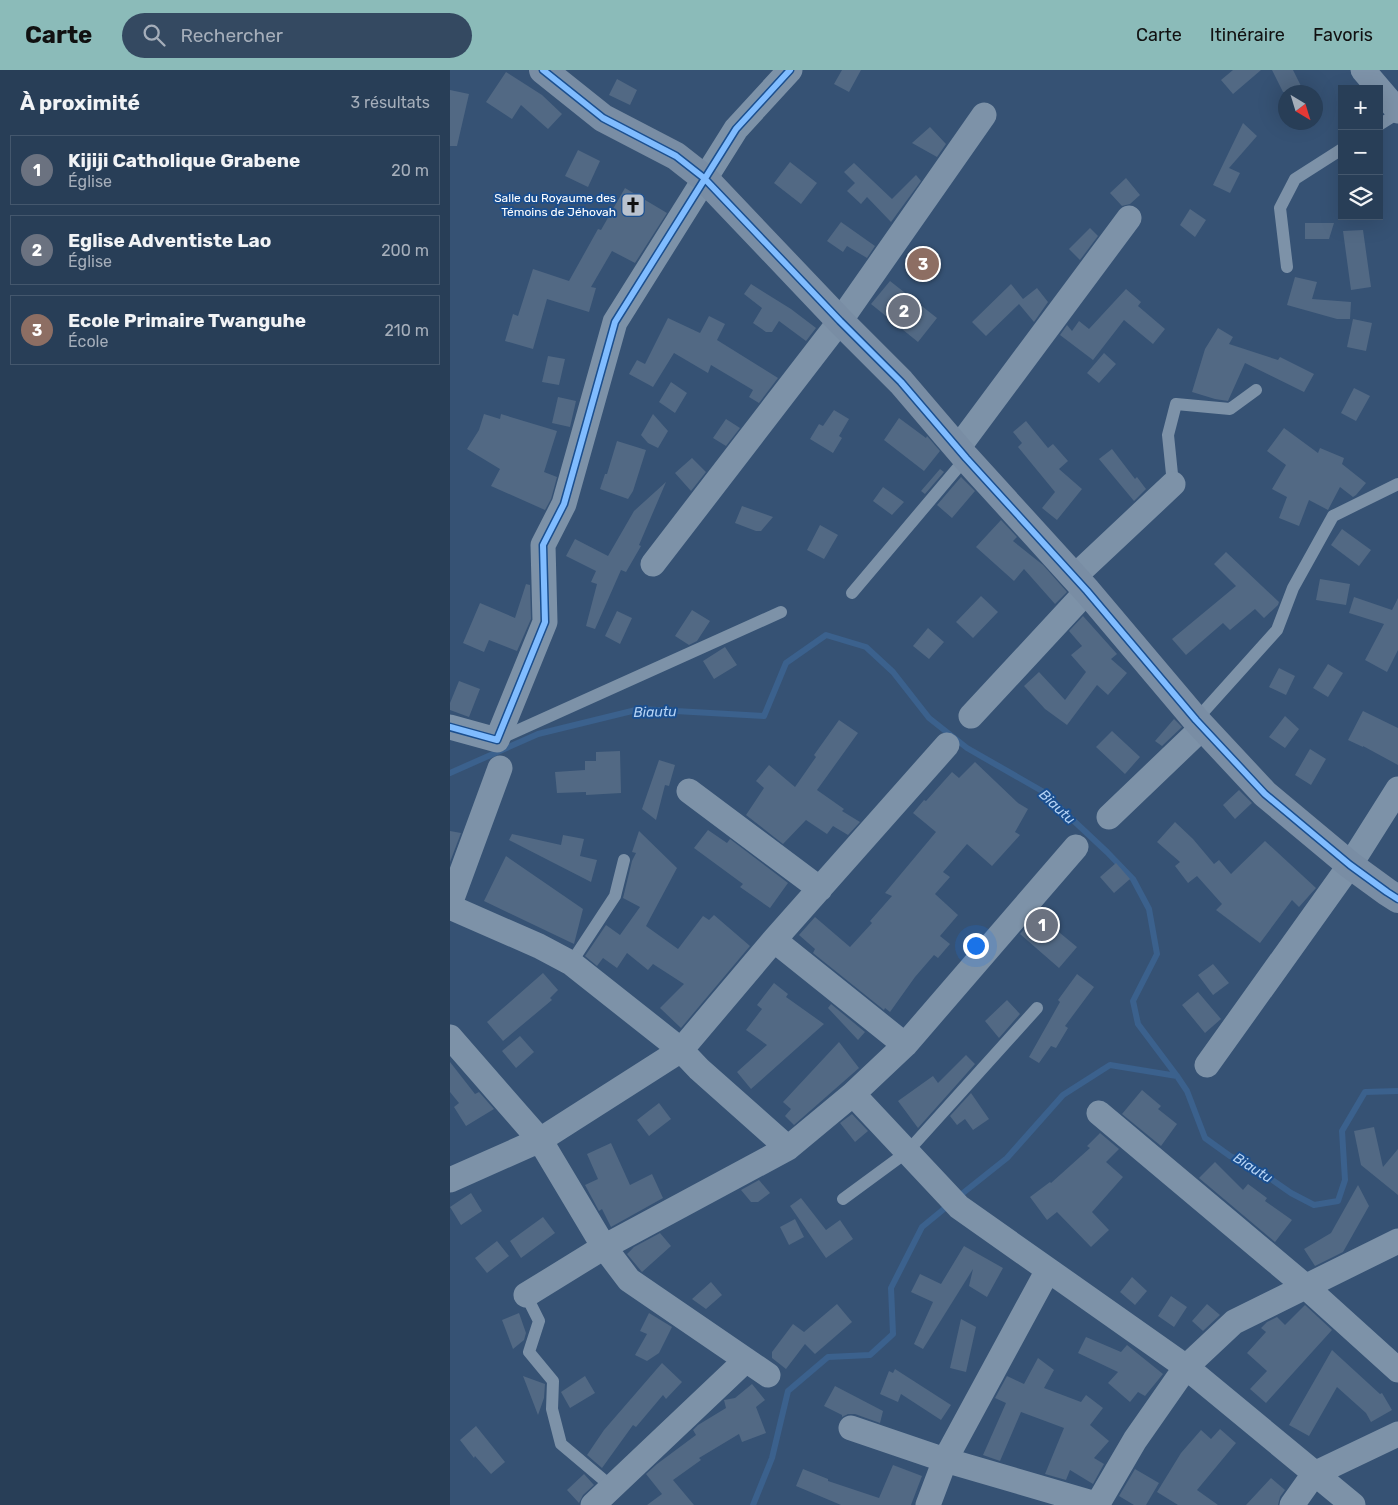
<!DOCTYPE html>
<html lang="fr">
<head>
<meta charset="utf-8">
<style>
  body { margin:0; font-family:Rubik,sans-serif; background:#344961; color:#f1f3f6 }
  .controls { position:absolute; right:15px; top:15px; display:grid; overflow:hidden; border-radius:0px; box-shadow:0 5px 20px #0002 }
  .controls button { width:45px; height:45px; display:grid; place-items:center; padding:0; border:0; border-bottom:1px solid #44576d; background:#283e57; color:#f1f3f6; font:25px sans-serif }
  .compass { position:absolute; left:828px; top:15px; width:45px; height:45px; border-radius:50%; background:#283e57; box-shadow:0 5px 20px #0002; rotate:142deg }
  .you { position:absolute; left:525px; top:875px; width:18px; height:18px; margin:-12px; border:4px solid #fff; border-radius:50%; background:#1a73e8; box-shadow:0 0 0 8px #1a73e833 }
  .badge { display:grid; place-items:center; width:32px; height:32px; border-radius:50%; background:#8bbbb9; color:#fff; font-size:16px; font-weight:700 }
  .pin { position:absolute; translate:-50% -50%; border:2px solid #fff; box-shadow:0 1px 5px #0006 }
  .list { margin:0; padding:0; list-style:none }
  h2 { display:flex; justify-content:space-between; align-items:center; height:65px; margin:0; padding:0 20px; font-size:21px }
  h2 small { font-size:16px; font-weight:400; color:#a5aeba }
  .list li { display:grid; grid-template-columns:32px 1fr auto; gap:15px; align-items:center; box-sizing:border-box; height:70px; margin:0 10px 10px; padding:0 10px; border:1px solid #44576d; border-radius:0px }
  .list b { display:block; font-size:19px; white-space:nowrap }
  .list p { margin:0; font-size:16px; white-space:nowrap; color:#a5aeba }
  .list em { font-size:16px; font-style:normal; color:#a5aeba }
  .icon { flex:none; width:28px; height:28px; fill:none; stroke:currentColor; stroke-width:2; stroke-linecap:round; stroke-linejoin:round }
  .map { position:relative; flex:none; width:948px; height:1435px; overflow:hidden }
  header { display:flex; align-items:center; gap:30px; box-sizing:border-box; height:70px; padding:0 25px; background:#8bbbb9; color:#111 }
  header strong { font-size:24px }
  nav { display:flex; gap:28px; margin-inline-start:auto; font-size:18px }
  .search { width:350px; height:45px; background:#344961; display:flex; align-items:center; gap:12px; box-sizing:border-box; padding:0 18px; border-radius:28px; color:#a5aeba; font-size:19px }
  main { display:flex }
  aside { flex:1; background:#283e57 }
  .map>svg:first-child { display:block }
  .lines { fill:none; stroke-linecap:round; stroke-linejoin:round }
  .stream { stroke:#3b618d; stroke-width:6 }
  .building { fill:#526984 }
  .lane { stroke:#7d92a8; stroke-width:12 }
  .street { stroke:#7d92a8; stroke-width:25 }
  .secondary { stroke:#798da4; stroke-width:28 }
  .cycleway-casing { stroke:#1b4f8f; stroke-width:9 }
  .cycleway { stroke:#80bcff; stroke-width:6 }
  .labels { text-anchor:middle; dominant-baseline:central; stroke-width:4; stroke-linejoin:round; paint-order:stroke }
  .poi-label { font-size:12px; fill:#fff; stroke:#1b4f8f; text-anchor:end }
  .water-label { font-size:14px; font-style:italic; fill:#b5d3f5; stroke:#1b4f8f }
</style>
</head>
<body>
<header>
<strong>Carte</strong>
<div class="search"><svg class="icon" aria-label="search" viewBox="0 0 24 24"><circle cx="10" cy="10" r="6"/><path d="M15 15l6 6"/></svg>Rechercher</div>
<nav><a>Carte</a><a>Itinéraire</a><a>Favoris</a></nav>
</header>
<main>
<aside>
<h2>À proximité<small>3 résultats</small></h2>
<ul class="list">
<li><span class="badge" style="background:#6b7280">1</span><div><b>Kijiji Catholique Grabene</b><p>Église</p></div><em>20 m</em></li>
<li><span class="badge" style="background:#6b7280">2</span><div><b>Eglise Adventiste Lao</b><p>Église</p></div><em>200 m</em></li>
<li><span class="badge" style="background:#8d6e63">3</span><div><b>Ecole Primaire Twanguhe</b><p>École</p></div><em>210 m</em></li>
</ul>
</aside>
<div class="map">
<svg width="948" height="1435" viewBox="0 0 948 1435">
  <rect width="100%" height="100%" fill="#365274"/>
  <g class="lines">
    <path class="stream" d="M0,703L88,664L190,639L314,646L336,593L376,565L416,577L443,602L479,648L517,678L592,721L657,782L683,809L699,839L707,884L683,931L688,954L727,1006L737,1021L755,1068L780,1086L801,1095L841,1123L864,1135L888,1131L895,1110L892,1061L915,1022L948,1021
      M508,1127L557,1088L613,1025L660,995L727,1006
      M303,1435L322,1388L338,1321L378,1287L420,1285L443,1264L441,1218L472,1157L500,1134"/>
  </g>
  <path class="building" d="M392,0H411L399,22L384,14Z
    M783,0H811L783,24L771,10Z
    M822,0H843L854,22H833Z
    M56,2L92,25L112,44L98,59L71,35L62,49L36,32Z
    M167,9L187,20L180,35L159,25Z
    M0,20L19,24L7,76H0Z
    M793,53L807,66L779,98L790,103L780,123L763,115Z
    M480,57L496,74L487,87L462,73Z
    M128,80L150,91L138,117L115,106Z
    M340,92L367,113L351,134L324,113Z
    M404,93L442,129L466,105L471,111L441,152L417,127L411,134L397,121L405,113L394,102Z
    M676,108L690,125L680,134L672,136L660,123Z
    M175,118L217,143L185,193L162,181L141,217L146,218L139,242L97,229L83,279L55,271L63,244L68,246L83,199L119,211L148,159L151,160Z
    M740,139L756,150L745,167L730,155Z
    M391,152L425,176L417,188L397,176L393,182L377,171Z
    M855,153H884L879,169H855Z
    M640,158L648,166L630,190L619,179Z
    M913,160L921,217L901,220L893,161Z
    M845,207L867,212L862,229L901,232L900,249H887L837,235Z
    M440,211L487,248L468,272L421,234Z
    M301,214L341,239L366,258L356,271L329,251L322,262H316L303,253L312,238L294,224Z
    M561,214L573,229L587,218L598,232L584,252L569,234L536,266L522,252Z
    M676,219L691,232L688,236L715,259L703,274L674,250L643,290L610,265L617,255L622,261L629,251L639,259Z
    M259,246L275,254L267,270L328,308L309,333L299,327L303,320L261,295L258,303L224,283L203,317L179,304L187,290L195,294L218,248L250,263Z
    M903,249L922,253L916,281L897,277Z
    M768,258L783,267L779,274L828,290L830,287L864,304L854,322L795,293L778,331L765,329L742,322L755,279Z
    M654,283L666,294L649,313L637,303Z
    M98,286L115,289L109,315L92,312Z
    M221,312L237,323L225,343L209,332Z
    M904,318L920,326L906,351L891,343Z
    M108,327L126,331L120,357L102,353Z
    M384,340L399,349L389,366L392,368L383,383L360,369L369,354L373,356Z
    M34,344L50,349L51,344L107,361L94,402L107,407L101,429L95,440L41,416L50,399L17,379L29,360Z
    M203,344L218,361L208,378L198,373L191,365Z
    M449,348L476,368L477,366L490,381L474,401L434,370Z
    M276,349L290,358L276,376L263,368Z
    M576,351L598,378L603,374L618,391L609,399L632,419L607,450L592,438L605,422L568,377L572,373L563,362Z
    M834,358L868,383L870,378L894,388L892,394L916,413L906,425L903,427L890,417L878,440L859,430L849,456L829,448L837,427L822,419L836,395L817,381Z
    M167,371L196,380L183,421L178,429L150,419L155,404H157Z
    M662,379L685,409L687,407L696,419L684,431L649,389Z
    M242,388L256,402L241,421L225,403Z
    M490,399L494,402L475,424L471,421Z
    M511,407L525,421L502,448L487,435Z
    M216,412L189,475L191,476L176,502L171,500L145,559L136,556L147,514L141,512L146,501L116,486L125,469L158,486L184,441Z
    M433,417L454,432L442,445L423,431Z
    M292,436L323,447L311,461H306L285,453Z
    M551,450L567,467L563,471L593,495L617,522L605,534L574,499L564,511L526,477Z
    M370,455L388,465L374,489L357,480Z
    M892,459L921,480L909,496L881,475Z
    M776,482L829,532L828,535L814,548L805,539L780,560L773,553L736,585L722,569L786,516L764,494Z
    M870,509L900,514L896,535L866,530Z
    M76,514L80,515L81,549L67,581L39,570L34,582L13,573L30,533L65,548Z
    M531,526L548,542L523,568L506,552Z
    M904,527L942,540L948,528V580L937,602L915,590L934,554L899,543Z
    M242,540L260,551L247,571L239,575L225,566Z
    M167,541L182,548L170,574L155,566Z
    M633,546L667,584L661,589L677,603L658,625L647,615L617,655L595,639L574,616L589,602L615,630L636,602L621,585L632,576L619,561Z
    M478,558L494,572L479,589L463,576Z
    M275,577L287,595L264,609L253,591Z
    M878,594L893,603L878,627L863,618Z
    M829,598L845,606L836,625L819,617Z
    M9,611L30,619L19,647L0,640V633Z
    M913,641L948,658V695L913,676V677L898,670Z
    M835,646L849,659L835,678L819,667Z
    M724,649L732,657L712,676L705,671Z
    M389,650L408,663L367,720L394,739L392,741L410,752L398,765L383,756L377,764L356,750L333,774L296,745L314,718L306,711L319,695L345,717L366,687L364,685Z
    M662,661L690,687L675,704L646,677Z
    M860,679L876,689L861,715L845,705Z
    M170,681L171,723L136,725V722L107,723L105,702L135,700V691H146V682Z
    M209,690L225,695L219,716L215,715L206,750L192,739Z
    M525,692L568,733L578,739L565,762L570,765L542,796L517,774L493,802L500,807L485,824L508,845L490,866L500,874L488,888L484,885L465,907L440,942L435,938L434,940L363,883L365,879L349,865L365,847L400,877L422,853L420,851L442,826L435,823L486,762L463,743L474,730L476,731L502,702L509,708Z
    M789,720L802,733L785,749L773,735Z
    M725,752L743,769L764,794L769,790L781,804L815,771L866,818L849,837L842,830L810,873L766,840L772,834L747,806L738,813L725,796L730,792L707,772Z
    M258,760L277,773L280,769L338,813L320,838L290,817L293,814L244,778Z
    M0,761L11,763L0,792Z
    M189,761L227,798L196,856L228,879L253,846L259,850L264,845L300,876L231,958L210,938L234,914L203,894L198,900L177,883L167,898L153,888L147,896L135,886L156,855L170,865L190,837L173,828L182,791L186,783L182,782Z
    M62,764L111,775L113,765L134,769L130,786L147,790L141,812L59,770Z
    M56,786L133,839L124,874L34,831Z
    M666,793L680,809L664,823L650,807Z
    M587,844L627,877L609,898L570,864Z
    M763,894L779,913L763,925L748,905Z
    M93,903L108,920L100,928L102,930L53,971L37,952Z
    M627,904L644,917L615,956L618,958L606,978L601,976L589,993L579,987L610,932L608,930Z
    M324,913L338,924L336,927L374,954L301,1019L287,1002L317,975L296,960L312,939L307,935Z
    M748,922L771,949L755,963L732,935Z
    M557,930L570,944L549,968L535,951Z
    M381,934L415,962L408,970L378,938Z
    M70,966L84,982L66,998L52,981Z
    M389,972L409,998L344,1055L335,1046L341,1039L333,1032Z
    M516,985L525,994L468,1058L448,1031L483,1006L488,1013Z
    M0,992L25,1024L29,1022L44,1039L16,1056L4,1037L9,1033L0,1022Z
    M692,1020L711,1036L708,1039L727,1054L711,1076L672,1044Z
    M521,1023L539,1049L523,1060L515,1049L507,1055L500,1046Z
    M209,1033L221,1049L199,1066L187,1050Z
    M402,1044L418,1061L405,1072L390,1053Z
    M924,1057L933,1097L948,1079V1125L911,1095L904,1061Z
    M650,1063L669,1079L656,1092L673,1107L642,1142L659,1160L641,1177L607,1142L597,1150L580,1127L600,1112L601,1113L640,1078L637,1076Z
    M161,1073L180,1115L202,1104L213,1128L161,1157L152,1139L149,1141L135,1115L148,1109L137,1084Z
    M765,1092L793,1120L798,1114L817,1128L815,1131L842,1150L825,1172L749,1108Z
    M309,1110L320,1123L308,1132H301L291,1120Z
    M908,1115L919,1136L893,1182L865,1196L854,1179L881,1163Z
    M21,1123L32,1141L11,1155L0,1137Z
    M351,1128L376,1160L390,1150L403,1169L376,1188L340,1136Z
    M93,1147L105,1163L71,1188L60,1171Z
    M345,1149L354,1167L339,1175L330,1157Z
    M210,1163L221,1176L192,1202L177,1184L184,1177Z
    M47,1171L59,1186L37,1203L25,1188Z
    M514,1176L553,1198L537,1227L519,1216L523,1199L473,1279L464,1274L483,1232L461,1222L470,1204L491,1214Z
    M682,1207L697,1221L685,1235L670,1222Z
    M261,1212L272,1225L256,1239L242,1229Z
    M721,1226L737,1237L724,1257L708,1246Z
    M387,1234L402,1252L365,1284L355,1274L336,1299L322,1288V1282L343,1254L354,1262Z
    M757,1234L770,1245L753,1261L742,1251Z
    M855,1235L882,1260L816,1333L800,1319L817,1301L797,1283L816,1262L811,1258L817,1252L827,1247L835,1255Z
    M69,1243L76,1263L74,1270L63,1279L52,1250Z
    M199,1243L222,1257L209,1283L197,1291L185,1285L197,1264L190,1261Z
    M511,1249L526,1257L516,1302L500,1298Z
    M636,1267L671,1282L677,1275L713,1304L695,1326L688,1322L680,1332L658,1313L668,1302L628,1283Z
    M882,1280L930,1324L932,1323L942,1340L921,1352L916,1343L887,1317L859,1366L839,1355Z
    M588,1288L604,1300L594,1318L631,1332L636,1325L653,1338L640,1355L659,1371L644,1388L654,1394L643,1414L620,1400L616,1410L595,1404L614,1358L571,1342L550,1391L533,1385L556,1333L545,1328L557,1306L574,1314Z
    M212,1293L232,1312L216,1329L213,1325L186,1357L183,1355L152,1398L137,1385L154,1360Z
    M445,1299L501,1335L491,1350L451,1324L448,1332L430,1324L439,1301L443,1303Z
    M73,1306L95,1314L94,1328L88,1345Z
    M135,1306L145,1323L120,1338L111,1322Z
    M302,1314L315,1330L306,1337L316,1363L292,1372L289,1364L249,1388L251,1390L223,1410L244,1435H197L212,1424L196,1404L207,1394L246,1365L243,1360L248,1355L276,1338L274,1330L285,1328Z
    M385,1316L433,1341L430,1353L405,1344H398L392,1347V1345L374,1336Z
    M26,1356L55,1392L41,1404L25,1386L24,1388L10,1370Z
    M770,1359L786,1373L747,1420L768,1435H728L707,1422L731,1383L751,1360L761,1369Z
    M443,1395L472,1406L461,1435H391L346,1416L353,1399L378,1409V1411L429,1428Z
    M685,1399L709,1413L696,1435H684L669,1426Z
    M134,1404L144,1415L133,1425L129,1433L117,1420Z
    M821,1408L835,1420L830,1427L828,1435H796Z"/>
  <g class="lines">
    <path class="lane" d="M929,55L948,43
      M837,197L830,138L845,109L892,79
      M723,414L718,365L726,334L780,339L806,320
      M402,523L516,388
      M746,650L827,560L843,518L883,446L948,414
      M49,669L331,542
      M121,893L165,826L174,790
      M393,1129L457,1082L587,938
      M76,1225L89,1251L79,1282L103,1311L102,1339L111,1374L162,1417"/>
    <path class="street" d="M913,0L948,41
      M508,378L679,148
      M203,494L390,251L534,45
      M624,507L723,414
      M521,646L637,521
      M0,657L47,670L95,552L93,475L114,434L165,252L286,59L340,0
      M239,721L370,819
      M659,747L753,657
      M0,834L50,698
      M0,837L89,876L121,893L231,980L249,999L338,1078
      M324,870L455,975
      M0,967L90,1070L154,1177L179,1210L318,1305
      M757,995L900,795L948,719
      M403,1024L509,1137L736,1297L903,1435
      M649,1043L855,1216L948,1300
      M0,1110L90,1070L231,980L324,870L497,675
      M76,1225L154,1177L338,1078L403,1024L455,975L626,777
      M401,1358L495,1390L649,1435
      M143,1435L296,1290
      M478,1435L495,1390L598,1200
      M647,1435L685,1370L736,1297L784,1252L948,1171
      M842,1435L864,1404L948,1364"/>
    <path class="secondary" d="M93,0L153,48L226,86L254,108L390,251L451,312L516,388L637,521L746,650L815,724L900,795L937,822L948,829"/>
    <g class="cycleway-casing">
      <path id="cycleway" d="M93,0L153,48L226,86L254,108L390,251L451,312L516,388L637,521L746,650L815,724L900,795L937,822L948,829
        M0,657L47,670L95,552L93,475L114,434L165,252L286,59L340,0"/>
    </g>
    <use href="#cycleway" class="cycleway"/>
  </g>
  <defs>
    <g id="church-square" transform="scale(1.25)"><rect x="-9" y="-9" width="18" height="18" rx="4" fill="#b9c2ce" stroke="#1b4f8f"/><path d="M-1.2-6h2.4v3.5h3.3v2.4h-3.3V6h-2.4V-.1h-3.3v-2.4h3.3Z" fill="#111"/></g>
  </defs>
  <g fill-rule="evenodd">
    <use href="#church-square" x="183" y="135"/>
  </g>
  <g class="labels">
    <g class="poi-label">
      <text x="166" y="128">Salle du Royaume des<tspan x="166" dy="14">Témoins de Jéhovah</tspan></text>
    </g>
    <g class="water-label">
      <text transform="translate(205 642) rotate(-1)">Biautu</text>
      <text transform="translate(607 737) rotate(43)">Biautu</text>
      <text transform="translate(803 1098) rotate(32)">Biautu</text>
    </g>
  </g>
</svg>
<div class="controls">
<button>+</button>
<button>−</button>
<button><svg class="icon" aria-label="layers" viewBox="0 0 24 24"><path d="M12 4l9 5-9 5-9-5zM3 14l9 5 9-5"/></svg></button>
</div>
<svg class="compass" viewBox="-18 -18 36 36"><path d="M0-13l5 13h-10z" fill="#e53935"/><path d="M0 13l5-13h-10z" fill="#a5aeba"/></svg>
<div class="you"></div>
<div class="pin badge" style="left:592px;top:855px;background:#6b7280">1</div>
<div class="pin badge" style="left:454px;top:241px;background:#6b7280">2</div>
<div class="pin badge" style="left:473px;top:194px;background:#8d6e63">3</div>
</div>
</main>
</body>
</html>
